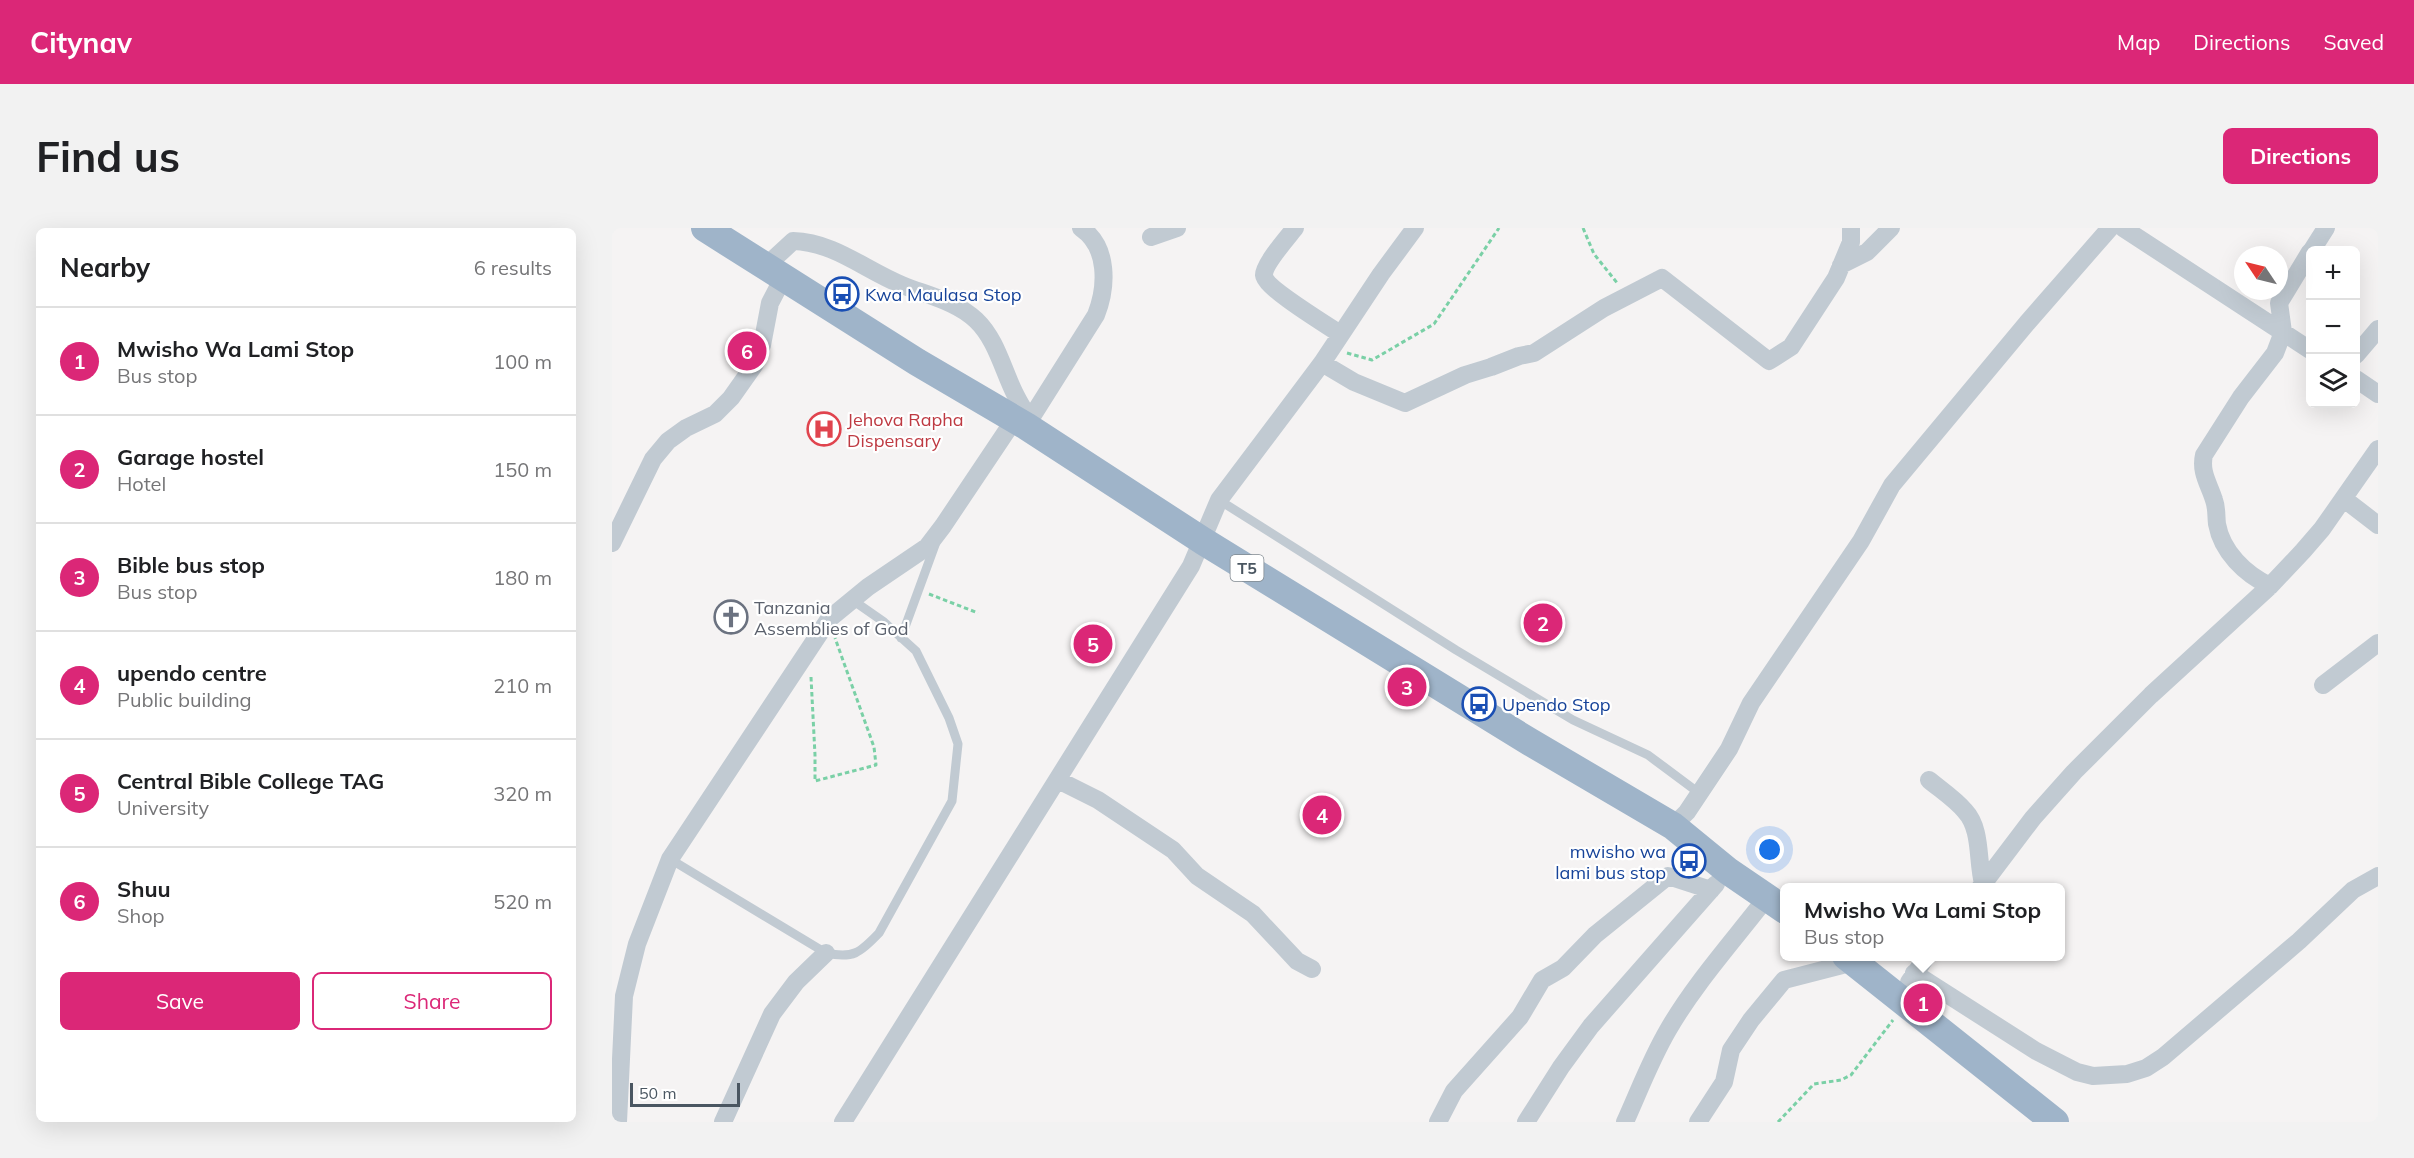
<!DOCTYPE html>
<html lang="en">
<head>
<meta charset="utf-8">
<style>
  body { margin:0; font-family:Mulish,sans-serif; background:#f2f2f2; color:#202124 }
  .controls { position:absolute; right:18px; top:18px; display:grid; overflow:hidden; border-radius:9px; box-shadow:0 6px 24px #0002 }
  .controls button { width:54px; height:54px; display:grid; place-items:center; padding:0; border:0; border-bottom:2px solid #e0e0e0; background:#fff; color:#202124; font:30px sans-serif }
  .compass { position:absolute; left:1622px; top:18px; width:54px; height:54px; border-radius:50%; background:#fff; box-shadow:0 6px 24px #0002; rotate:305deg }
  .scale { position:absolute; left:18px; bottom:15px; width:110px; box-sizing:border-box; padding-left:6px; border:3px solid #4a5661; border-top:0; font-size:16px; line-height:21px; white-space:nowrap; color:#4a5661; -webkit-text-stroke:4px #fff; paint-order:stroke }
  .you { position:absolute; left:1158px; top:622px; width:21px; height:21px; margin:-15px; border:4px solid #fff; border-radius:50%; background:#1a73e8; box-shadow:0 0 0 9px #1a73e833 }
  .badge { display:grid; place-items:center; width:39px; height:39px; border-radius:50%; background:#db2777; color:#fff; font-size:20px; font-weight:700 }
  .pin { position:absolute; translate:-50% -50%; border:3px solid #fff; box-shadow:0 2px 6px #0006 }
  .popup { position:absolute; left:1168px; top:655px; width:285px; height:78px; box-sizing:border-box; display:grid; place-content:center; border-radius:9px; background:#fff; filter:drop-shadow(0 2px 4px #0005); font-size:20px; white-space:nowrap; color:#757577 }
  .popup b { font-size:22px; color:#202124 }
  .popup::after { content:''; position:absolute; left:50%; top:100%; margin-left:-12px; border:12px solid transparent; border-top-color:#fff }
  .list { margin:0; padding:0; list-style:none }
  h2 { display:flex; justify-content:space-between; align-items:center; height:78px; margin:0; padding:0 24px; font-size:26px }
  h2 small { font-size:20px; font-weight:400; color:#757577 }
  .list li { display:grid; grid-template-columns:39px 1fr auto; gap:18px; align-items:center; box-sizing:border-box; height:108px; padding:0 24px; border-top:2px solid #e0e0e0 }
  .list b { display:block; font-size:22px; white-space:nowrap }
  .list p { margin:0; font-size:20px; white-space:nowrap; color:#757577 }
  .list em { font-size:20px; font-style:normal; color:#757577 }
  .actions { display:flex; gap:12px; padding:18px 24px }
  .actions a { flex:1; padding:14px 0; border:2px solid #db2777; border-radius:9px; text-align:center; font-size:21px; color:#db2777 }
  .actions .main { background:#db2777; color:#fff }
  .icon { flex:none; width:33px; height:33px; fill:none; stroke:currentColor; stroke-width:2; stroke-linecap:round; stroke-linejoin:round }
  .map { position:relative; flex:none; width:1766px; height:894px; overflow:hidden; border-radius:9px }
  header { display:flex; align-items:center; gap:36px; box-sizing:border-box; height:84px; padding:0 30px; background:#db2777; color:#fff }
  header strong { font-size:28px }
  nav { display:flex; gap:33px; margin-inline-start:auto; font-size:21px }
  .intro { display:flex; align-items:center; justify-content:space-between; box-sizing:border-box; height:144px; padding:0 36px }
  h1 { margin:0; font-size:42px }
  .button { padding:15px 27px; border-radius:9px; background:#db2777; color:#fff; font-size:21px; font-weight:700 }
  main { display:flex; gap:36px; padding:0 36px }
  aside { flex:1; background:#fff; border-radius:9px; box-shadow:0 6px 24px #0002 }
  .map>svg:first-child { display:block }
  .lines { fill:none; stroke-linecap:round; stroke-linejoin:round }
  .path { stroke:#7ad0a6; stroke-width:3; stroke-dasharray:4.5 3; stroke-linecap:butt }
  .service { stroke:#c1cad2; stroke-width:9 }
  .minor { stroke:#c1cad2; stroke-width:18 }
  .trunk { stroke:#9fb4c9; stroke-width:28 }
  .labels { text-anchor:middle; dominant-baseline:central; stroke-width:4.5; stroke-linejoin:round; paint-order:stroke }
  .shield { fill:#fff; stroke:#808990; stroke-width:1.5 }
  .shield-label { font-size:16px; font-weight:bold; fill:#4a5661 }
  .transit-label { font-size:18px; fill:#164399; stroke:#fff; text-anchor:start }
  .health-label { font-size:18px; fill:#be3a42; stroke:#fff; text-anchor:start }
  .worship-label { font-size:18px; fill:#5b616d; stroke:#fff; text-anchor:start }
</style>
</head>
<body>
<header>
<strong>Citynav</strong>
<nav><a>Map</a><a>Directions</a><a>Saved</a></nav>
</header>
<div class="intro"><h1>Find us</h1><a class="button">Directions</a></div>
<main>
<aside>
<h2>Nearby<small>6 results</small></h2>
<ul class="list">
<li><span class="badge">1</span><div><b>Mwisho Wa Lami Stop</b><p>Bus stop</p></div><em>100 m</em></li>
<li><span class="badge">2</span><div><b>Garage hostel</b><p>Hotel</p></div><em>150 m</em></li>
<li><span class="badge">3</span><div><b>Bible bus stop</b><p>Bus stop</p></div><em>180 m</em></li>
<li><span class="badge">4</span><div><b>upendo centre</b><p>Public building</p></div><em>210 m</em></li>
<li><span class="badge">5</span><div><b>Central Bible College TAG</b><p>University</p></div><em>320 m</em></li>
<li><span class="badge">6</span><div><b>Shuu</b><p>Shop</p></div><em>520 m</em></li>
</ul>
<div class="actions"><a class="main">Save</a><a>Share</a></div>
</aside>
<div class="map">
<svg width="1766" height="894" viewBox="0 0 1766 894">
  <rect width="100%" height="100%" fill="#f5f3f3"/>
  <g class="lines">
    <path class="path" d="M971,0L982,26L1006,56
      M735,125L760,132L822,96L887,0
      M317,366L366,385
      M199,449L203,527V553L264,537L262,519L223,410
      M1166,894L1202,856L1229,852L1239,847L1281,792"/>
    <path class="service" d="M607,272L844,422L961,492L1036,527L1087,565
      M289,410L323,317
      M58,631L214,725C241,731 248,725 267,705L340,573L346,516L337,490L304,423L272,394L239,371"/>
    <path class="minor" d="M683,0C676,9 652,36 652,47C653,60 715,97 728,106
      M1511,0L1698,122
      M539,9L565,0
      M1700,22L1714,0
      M1229,37L1255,24L1279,0
      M154,38L181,13C222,14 253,42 290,57C314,67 344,73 364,92C385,112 391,143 404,168C408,176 413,184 418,192
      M1744,127L1766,101
      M710,135L742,154L793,175L853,147L879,139L907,128L922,125L992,80L1050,50L1157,133L1179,119L1224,50L1239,14V0
      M1744,151L1766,166
      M414,198L484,87C495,59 497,19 469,0
      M1732,271L1766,297
      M0,315L41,231L56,213L74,200L103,186L119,170L143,136L150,117L158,75L172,48
      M1658,358C1633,346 1610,324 1605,296C1604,288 1605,280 1602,272C1597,256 1588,244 1592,227L1629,169L1663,125L1671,104L1667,75L1698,24
      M1711,457L1766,415
      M446,552L486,572L561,622L585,648L641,686L685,733L700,741
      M1317,552C1329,562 1343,571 1353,583C1370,601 1365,633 1371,655
      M1061,598L1075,584L1117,521L1139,475L1249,313L1280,257L1415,95L1498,0
      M1368,660L1421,590L1462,544L1539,467L1658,358L1691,323L1710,301L1766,221
      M1302,745L1424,823L1465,844L1481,848L1515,846L1534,840L1551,829L1687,713L1741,662L1766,648
      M1297,754L1315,728
      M6,894L12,768L25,716L58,631L217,391L256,359L315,319L331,298L402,192
      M111,894L160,786L184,754L214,725
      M231,894L579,338L607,272L710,135L769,46L803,0
      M826,894L842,863L908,789L930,752L951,740L983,707L1056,648L1099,662
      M914,894L949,839L979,798L1104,656
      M1013,894C1027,863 1039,831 1056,802C1083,755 1122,712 1155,669
      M1086,894L1112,854L1119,822L1139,792L1172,752L1242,734"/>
    <path class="trunk" d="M93,0L305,134L414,198L591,313L918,514L1061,598L1116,643L1173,682
      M1234,728L1443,894"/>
  </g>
  <defs>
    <g id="bus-ring" transform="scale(1.725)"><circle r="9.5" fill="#fff" stroke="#1a4fb4" stroke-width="1.5"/><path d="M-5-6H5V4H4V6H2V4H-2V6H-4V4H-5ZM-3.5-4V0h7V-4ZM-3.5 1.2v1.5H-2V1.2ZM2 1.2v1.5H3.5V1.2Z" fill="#1a4fb4"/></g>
    <g id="hospital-ring" transform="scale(1.725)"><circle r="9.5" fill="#fff" stroke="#e0444e" stroke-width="1.5"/><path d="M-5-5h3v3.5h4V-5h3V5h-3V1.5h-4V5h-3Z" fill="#e0444e"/></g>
    <g id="church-ring" transform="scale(1.725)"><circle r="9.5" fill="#fff" stroke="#6b7280" stroke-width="1.5"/><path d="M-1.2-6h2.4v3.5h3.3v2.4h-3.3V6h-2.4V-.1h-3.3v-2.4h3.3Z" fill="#6b7280"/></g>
  </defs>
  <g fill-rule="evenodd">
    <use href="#bus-ring" x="230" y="66"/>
    <use href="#hospital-ring" x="212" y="201"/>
    <use href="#church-ring" x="119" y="389"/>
    <use href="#bus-ring" x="867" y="476"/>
    <use href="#bus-ring" x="1077" y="633"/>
  </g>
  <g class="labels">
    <rect class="shield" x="618.5" y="327" width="33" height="26" rx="4.5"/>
    <g class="shield-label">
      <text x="635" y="340">T5</text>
    </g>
    <g class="transit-label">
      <text x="253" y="66">Kwa Maulasa Stop</text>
      <text x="890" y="476">Upendo Stop</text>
      <text x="1054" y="623" text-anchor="end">mwisho wa<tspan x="1054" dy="21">lami bus stop</tspan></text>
    </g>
    <g class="health-label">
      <text x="235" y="191">Jehova Rapha<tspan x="235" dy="21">Dispensary</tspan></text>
    </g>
    <g class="worship-label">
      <text x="142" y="379">Tanzania<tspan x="142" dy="21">Assemblies of God</tspan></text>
    </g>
  </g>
</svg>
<div class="controls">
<button>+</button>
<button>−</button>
<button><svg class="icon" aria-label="layers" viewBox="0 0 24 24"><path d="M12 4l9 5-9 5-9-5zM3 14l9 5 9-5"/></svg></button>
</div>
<svg class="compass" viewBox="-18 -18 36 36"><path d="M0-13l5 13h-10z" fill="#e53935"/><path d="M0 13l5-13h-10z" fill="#757577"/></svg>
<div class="scale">50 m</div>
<div class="you"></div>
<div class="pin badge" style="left:1311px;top:775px">1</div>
<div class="popup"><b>Mwisho Wa Lami Stop</b>Bus stop</div>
<div class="pin badge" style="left:931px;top:395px">2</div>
<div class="pin badge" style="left:795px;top:459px">3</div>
<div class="pin badge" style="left:710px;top:587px">4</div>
<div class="pin badge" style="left:481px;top:416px">5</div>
<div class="pin badge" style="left:135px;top:123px">6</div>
</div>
</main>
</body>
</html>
